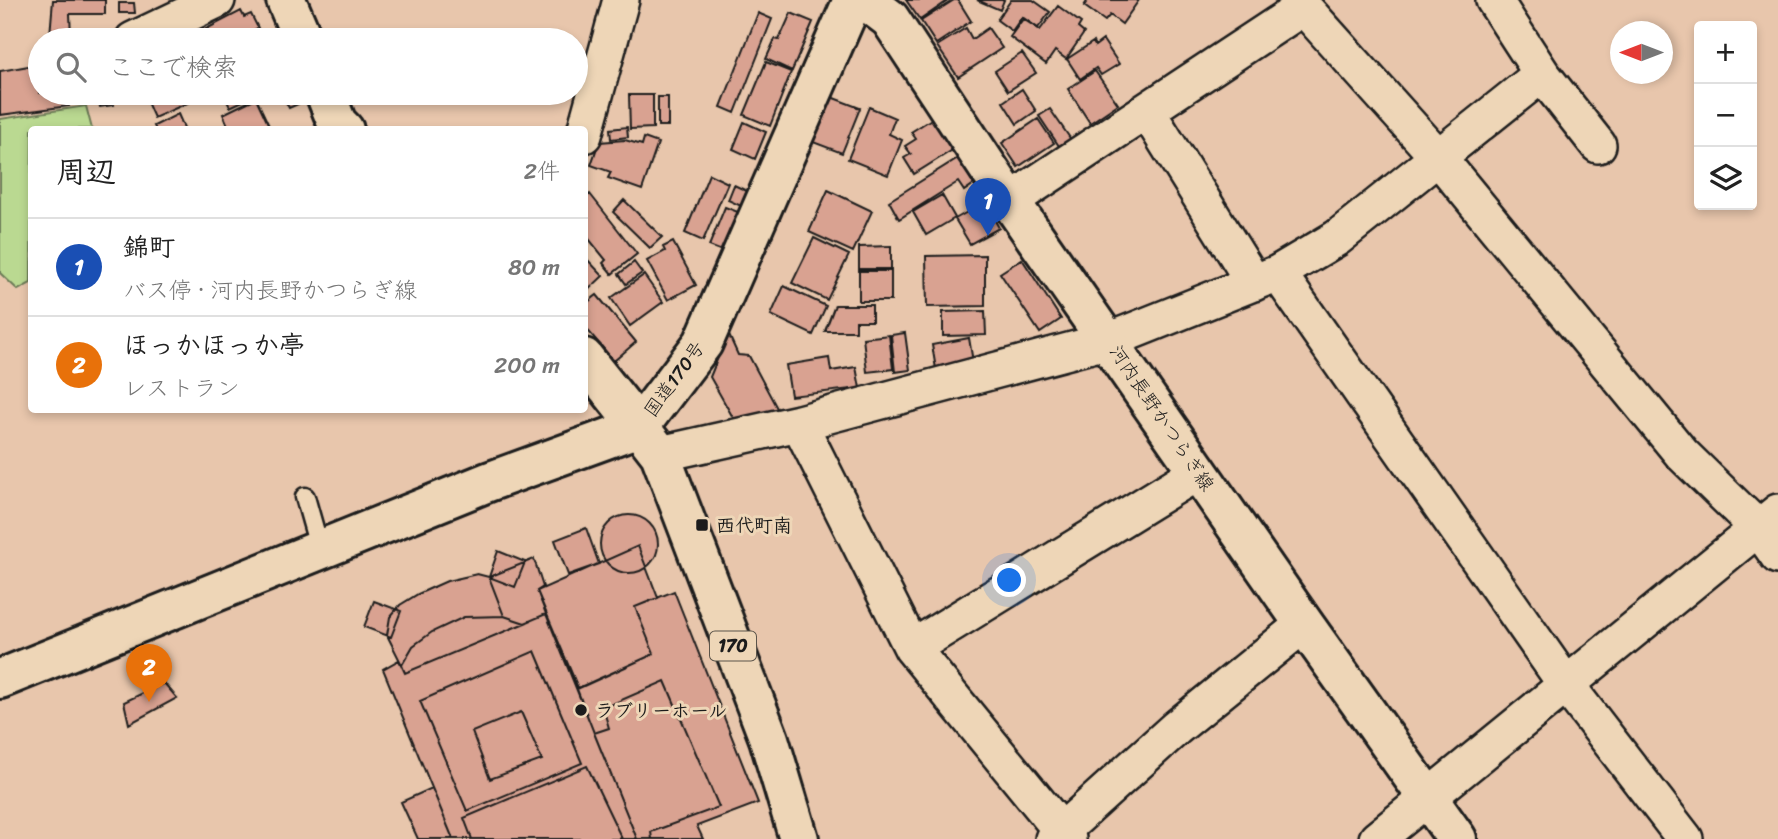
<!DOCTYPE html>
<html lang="ja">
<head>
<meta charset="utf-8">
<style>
  body { margin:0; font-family:Sriracha,"Klee One",sans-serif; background:#f6f6f6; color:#222 }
  .controls { position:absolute; right:21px; top:21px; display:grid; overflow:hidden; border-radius:7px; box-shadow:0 4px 10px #0003 }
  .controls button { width:63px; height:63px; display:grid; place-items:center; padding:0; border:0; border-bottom:2px solid #e0e0e0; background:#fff; color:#222; font:35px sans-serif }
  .compass { position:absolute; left:1610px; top:21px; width:63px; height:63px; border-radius:50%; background:#fff; box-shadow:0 4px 10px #0003; rotate:270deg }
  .you { position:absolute; left:1010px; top:581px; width:24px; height:24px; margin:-18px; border:5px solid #fff; border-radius:50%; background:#1a73e8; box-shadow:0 0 0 10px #1a73e833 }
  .badge { display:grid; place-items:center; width:46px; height:46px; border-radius:50%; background:#1c1c1c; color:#fff; font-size:23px; font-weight:700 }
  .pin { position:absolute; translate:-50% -58px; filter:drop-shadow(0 2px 4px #0008) }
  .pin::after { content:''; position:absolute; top:37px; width:24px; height:21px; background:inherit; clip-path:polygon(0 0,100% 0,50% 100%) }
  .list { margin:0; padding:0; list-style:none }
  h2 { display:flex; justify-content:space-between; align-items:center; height:91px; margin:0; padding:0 28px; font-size:30px }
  h2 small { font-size:23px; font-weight:400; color:#767676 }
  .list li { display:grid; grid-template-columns:46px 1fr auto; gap:21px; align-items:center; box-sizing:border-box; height:98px; padding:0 28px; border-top:2px solid #e0e0e0 }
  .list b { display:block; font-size:26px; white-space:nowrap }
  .list p { margin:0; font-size:23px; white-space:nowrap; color:#767676 }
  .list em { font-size:23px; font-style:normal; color:#767676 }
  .icon { flex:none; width:38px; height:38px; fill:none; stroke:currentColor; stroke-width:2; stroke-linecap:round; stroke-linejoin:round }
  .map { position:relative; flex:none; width:1778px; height:839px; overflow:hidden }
  .search { position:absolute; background:#fff; box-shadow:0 4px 10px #0003; left:28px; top:28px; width:560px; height:77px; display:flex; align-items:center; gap:18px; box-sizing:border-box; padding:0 24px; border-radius:38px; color:#767676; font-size:26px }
  .panel { position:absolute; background:#fff; box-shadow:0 4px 10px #0003; left:28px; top:126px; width:560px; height:287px; border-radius:7px }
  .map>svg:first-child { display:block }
  .green { fill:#bad991; stroke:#6b7a56; stroke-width:2 }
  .building { fill:#d9a291; stroke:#1c1c1c; stroke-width:2 }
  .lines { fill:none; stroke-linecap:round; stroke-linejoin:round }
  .lane-casing { stroke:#1c1c1c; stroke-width:23 }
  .street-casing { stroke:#1c1c1c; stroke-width:40 }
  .secondary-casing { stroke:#1c1c1c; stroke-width:44 }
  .highway-casing { stroke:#1c1c1c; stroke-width:44 }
  .lane { stroke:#eed6b7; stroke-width:18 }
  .street { stroke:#eed6b7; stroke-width:35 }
  .secondary { stroke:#eed6b7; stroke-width:38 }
  .highway { stroke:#eed6b7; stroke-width:38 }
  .poi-dot { fill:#1c1c1c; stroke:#eed6b7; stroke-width:2.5 }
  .labels { text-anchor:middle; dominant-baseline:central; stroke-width:6; stroke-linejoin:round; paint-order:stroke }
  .shield { fill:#eed6b7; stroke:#5b544a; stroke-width:2 }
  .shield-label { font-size:18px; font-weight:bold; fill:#1c1c1c }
  .street-label { font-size:19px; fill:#1c1c1c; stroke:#eed6b7 }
  .poi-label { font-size:19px; font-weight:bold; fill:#1c1c1c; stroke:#eed6b7; text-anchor:start }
</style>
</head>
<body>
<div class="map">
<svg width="1778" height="839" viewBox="0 0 1778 839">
  <rect width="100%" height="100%" fill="#e8c6ac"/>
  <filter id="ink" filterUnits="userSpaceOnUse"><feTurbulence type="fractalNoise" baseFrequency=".0143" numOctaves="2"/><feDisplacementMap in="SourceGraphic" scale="14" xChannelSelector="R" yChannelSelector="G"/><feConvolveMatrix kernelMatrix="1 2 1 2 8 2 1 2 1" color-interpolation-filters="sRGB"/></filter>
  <g filter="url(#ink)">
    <path class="green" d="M86,106L92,129L32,130L31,283L18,290L0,273V119Z"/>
    <path class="building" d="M53,0H105V14H70L71,35H50Z
      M906,0H949L920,20Z
      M954,0H958L971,21L936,44L921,21Z
      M977,0H1004L1000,10Z
      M1011,0H1033L1050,12L1038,28L1022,17L1012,31L997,20Z
      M1088,0H1139L1122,24L1110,15L1105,21L1084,6Z
      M119,3H134L135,13H119Z
      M1058,6L1081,23L1078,28L1084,33L1066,59L1055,51L1046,64L1010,37L1023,19L1040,30Z
      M241,11L244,17L251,14L258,28L250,32L254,40H185Z
      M758,13L772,19L735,113L721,107Z
      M791,13L813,22L792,71L766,59L775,39L779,40Z
      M966,28L972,39L988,28L1002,48L958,77L937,46Z
      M1103,40L1119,64L1101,75L1096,68L1080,79L1067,59L1093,42L1095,46Z
      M1022,53L1036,73L1008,91L995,71Z
      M766,62L791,72L770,126L744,115Z
      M40,64V93H68L69,106L0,115V71Z
      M1095,71L1118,104L1090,123L1068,89Z
      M1022,89L1036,111L1017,124L1003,102Z
      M97,93H112L114,105L100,107Z
      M143,93H201L203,96L154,118Z
      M223,93H260L230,107Z
      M281,93H292L298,104L289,108Z
      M629,95H653V128L630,129Z
      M658,97H668V126H658Z
      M831,97L860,108L842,153L813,142Z
      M256,98L271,130H230L223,114Z
      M869,107L895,118L889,134L902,140L888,175L848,159Z
      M1050,109L1072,141L1061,149L1039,116Z
      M178,114L185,130H156L154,126Z
      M933,118L954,149L914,174L904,158L911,154L905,146L916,139L911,132Z
      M1038,119L1054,143L1018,167L1002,143Z
      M744,122L766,132L755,159L733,149Z
      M627,127L628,137L611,139L610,129Z
      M644,138L658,143L642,190L608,178L611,172L591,165L599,142L625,140L642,145Z
      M958,158L974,184L964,191L958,182L899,219L889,201Z
      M709,174L728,183L703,241L685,233Z
      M734,185L747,191L741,206L728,200Z
      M828,190L872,211L853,252L809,232Z
      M590,194L637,254L612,274L603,263L606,260L584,233V198Z
      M942,195L955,218L926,235L913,212Z
      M624,200L662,237L650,248L613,212Z
      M985,202L999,228L970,244L955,219Z
      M725,207L738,212L722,251L709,246Z
      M814,238L849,255L827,300L792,283Z
      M673,242L696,285L668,300L647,261L665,251L663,247Z
      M891,246V269H859V247Z
      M985,255V306L927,307L926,256Z
      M584,256L603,276L584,294Z
      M1022,259L1061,319L1040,333L1000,273Z
      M634,262L642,273L626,284L619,274Z
      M859,271H891V301H859Z
      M644,275L663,302L630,326L611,298Z
      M784,286L826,306L813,335L771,315Z
      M597,295L636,342L614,361L584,326V305Z
      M835,305H872V321H856V331H825Z
      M985,311L986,335L943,336V312Z
      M728,333L738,355L749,356L778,410L735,421L710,377Z
      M905,333L910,370L895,372L891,335Z
      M889,335L893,369L867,372L863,338Z
      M969,338L973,362L936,369L932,345Z
      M829,358L831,371L856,367L860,388L791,396L786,365Z
      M600 544a29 29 0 1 1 58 0a29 29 0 1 1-58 0Z
      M586,528L599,564L568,575L555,540Z
      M638,546L658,598L635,607L654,654L578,688L537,591Z
      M498,551L525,562L515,587L489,577Z
      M534,559L543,587L537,591L546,614L525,623L504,616L489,577Z
      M477,574L489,577L504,616L464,617L432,632L413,646L402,665L387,635L390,617L400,605L418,594L447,581Z
      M674,591L758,803L697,826L703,839H652L651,832L719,807L665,681L603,708L609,728L594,733L577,689L654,654L635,607Z
      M374,601L401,611L391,637L364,627Z
      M546,614L637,839H453L383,669L399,660L405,673Z
      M504,616L525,623L405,673L402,665L413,646L432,632L464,617Z
      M535,651L582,763L467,811L420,701Z
      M665,681L719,807L651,832L652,839H637L594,733L609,728L603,708Z
      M164,683L177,698L129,724L124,702Z
      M521,712L542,760L490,779L472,732Z
      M587,766L622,839H472L464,818Z
      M432,788L453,839H418L401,802Z"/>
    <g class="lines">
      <g class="lane-casing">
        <path id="lane" d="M305,497L320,550"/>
      </g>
      <g class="street-casing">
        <path id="street" d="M1297,0L1438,157L1682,454L1759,529L1778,556
          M1494,0L1542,74L1598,145
          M133,40L217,0
          M1147,111L1254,283
          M584,135L621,0
          M1010,201L1302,8
          M1278,273L1567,686L1685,839
          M799,423L912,648L1068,839
          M660,454L799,423L1110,340L1278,273L1337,238L1542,74
          M912,648L1198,472
          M1053,839L1176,728L1304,624
          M1377,839L1778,512"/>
      </g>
      <g class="secondary-casing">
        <path id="secondary" d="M286,0L303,40
          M865,0L890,19L1010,201L1304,624L1457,839
          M325,93L337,123L344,130
          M0,679L488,482L639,427L584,358"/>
      </g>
      <g class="highway-casing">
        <path id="highway" d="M799,839L769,739L660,454L639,427L703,343L853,0"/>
      </g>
      <use href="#lane" class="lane"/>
      <use href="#street" class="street"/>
      <use href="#secondary" class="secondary"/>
      <use href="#highway" class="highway"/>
    </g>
  </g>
  <g class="poi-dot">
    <rect x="695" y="518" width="14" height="14" rx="3.5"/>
    <circle cx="581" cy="710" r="7"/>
  </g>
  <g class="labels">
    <rect class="shield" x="710" y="631.5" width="46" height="29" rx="5"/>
    <g class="shield-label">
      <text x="733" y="646">170</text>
    </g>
    <g class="street-label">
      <text transform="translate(674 379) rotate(-54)">国道170号</text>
      <text transform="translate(1162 418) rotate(56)">河内長野かつらぎ線</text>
    </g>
    <g class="poi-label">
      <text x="716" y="525">西代町南</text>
      <text x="595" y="710">ラブリーホール</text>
    </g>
  </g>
</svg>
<div class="controls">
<button>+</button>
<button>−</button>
<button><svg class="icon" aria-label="layers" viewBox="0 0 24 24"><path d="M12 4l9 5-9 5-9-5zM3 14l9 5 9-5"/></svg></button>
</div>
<svg class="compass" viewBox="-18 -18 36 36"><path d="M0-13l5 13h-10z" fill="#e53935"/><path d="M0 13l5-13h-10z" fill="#767676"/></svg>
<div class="you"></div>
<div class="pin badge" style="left:988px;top:236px;background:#1a4fb4">1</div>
<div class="pin badge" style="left:149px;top:702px;background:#e8710a">2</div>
<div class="search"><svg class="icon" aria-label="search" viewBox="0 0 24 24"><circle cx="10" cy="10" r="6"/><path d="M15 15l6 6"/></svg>ここで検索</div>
<section class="panel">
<h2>周辺<small>2件</small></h2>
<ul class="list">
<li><span class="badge" style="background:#1a4fb4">1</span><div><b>錦町</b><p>バス停 · 河内長野かつらぎ線</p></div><em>80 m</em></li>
<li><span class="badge" style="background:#e8710a">2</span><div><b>ほっかほっか亭</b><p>レストラン</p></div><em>200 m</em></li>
</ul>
</section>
</div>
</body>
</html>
